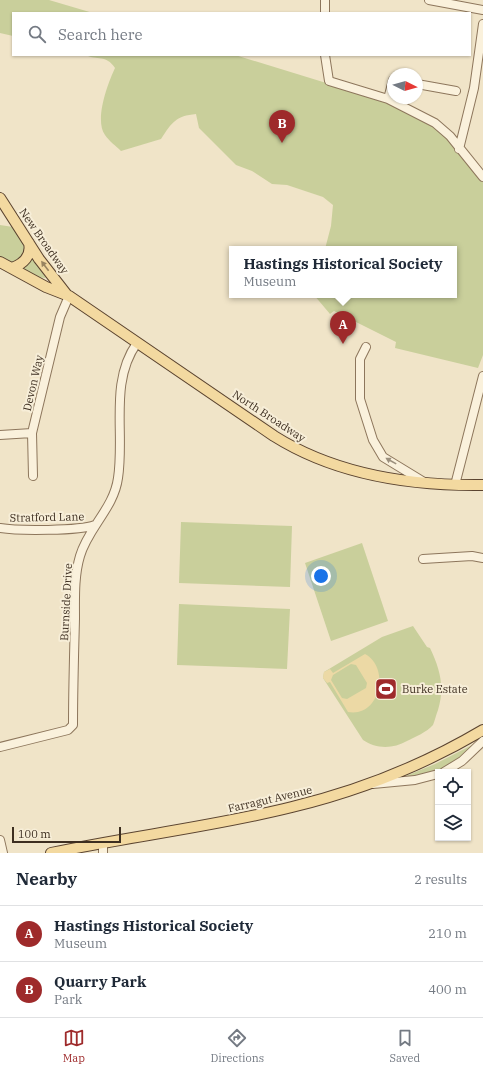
<!DOCTYPE html>
<html lang="en">
<head>
<meta charset="utf-8">
<style>
  body { margin:0; font-family:"IBM Plex Serif",serif; background:#f6f6f7; color:#1f2937 }
  .controls { position:absolute; right:12px; bottom:12px; display:grid; overflow:hidden; border-radius:0px; box-shadow:0 1px 3px #0004 }
  .controls button { width:36px; height:36px; display:grid; place-items:center; padding:0; border:0; border-bottom:1px solid #e0e1e3; background:#fff; color:#1f2937; font:20px sans-serif }
  .compass { position:absolute; left:387px; top:68px; width:36px; height:36px; border-radius:50%; background:#fff; box-shadow:0 1px 3px #0004; rotate:95deg }
  .scale { position:absolute; left:12px; bottom:10px; width:109px; box-sizing:border-box; padding-left:4px; border:2px solid #3d2e20; border-top:0; font-size:11px; line-height:14px; white-space:nowrap; color:#3d2e20; -webkit-text-stroke:3px #f7eed8; paint-order:stroke }
  .you { position:absolute; left:321px; top:576px; width:14px; height:14px; margin:-10px; border:3px solid #fff; border-radius:50%; background:#1a73e8; box-shadow:0 0 0 6px #1a73e833 }
  .badge { display:grid; place-items:center; width:26px; height:26px; border-radius:50%; background:#9e2a2b; color:#fff; font-size:13px; font-weight:700 }
  .pin { position:absolute; translate:-50% -33px; filter:drop-shadow(0 1px 2px #0008) }
  .pin::after { content:''; position:absolute; top:21px; width:14px; height:12px; background:inherit; clip-path:polygon(0 0,100% 0,50% 100%) }
  .popup { position:absolute; left:229px; top:246px; width:228px; height:52px; box-sizing:border-box; display:grid; place-content:center; border-radius:0px; background:#fff; filter:drop-shadow(0 1px 3px #0005); font-size:13px; white-space:nowrap; color:#747a83 }
  .popup b { font-size:15px; color:#1f2937 }
  .popup::after { content:''; position:absolute; left:50%; top:100%; margin-left:-8px; border:8px solid transparent; border-top-color:#fff }
  .list { margin:0; padding:0; list-style:none }
  h2 { display:flex; justify-content:space-between; align-items:center; height:52px; margin:0; padding:0 16px; font-size:17px }
  h2 small { font-size:13px; font-weight:400; color:#747a83 }
  .list li { display:grid; grid-template-columns:26px 1fr auto; gap:12px; align-items:center; box-sizing:border-box; height:56px; padding:0 16px; border-top:1px solid #e0e1e3 }
  .list b { display:block; font-size:15px; white-space:nowrap }
  .list p { margin:0; font-size:13px; white-space:nowrap; color:#747a83 }
  .list em { font-size:13px; font-style:normal; color:#747a83 }
  .icon { flex:none; width:22px; height:22px; fill:none; stroke:currentColor; stroke-width:2; stroke-linecap:round; stroke-linejoin:round }
  .map { position:relative; flex:none; width:483px; height:853px; overflow:hidden }
  .search { position:absolute; background:#fff; box-shadow:0 1px 3px #0004; left:12px; right:12px; top:12px; height:44px; display:flex; align-items:center; gap:10px; box-sizing:border-box; padding:0 14px; border-radius:0px; color:#747a83; font-size:15px }
  .sheet { height:164px; background:#fff }
  nav { display:flex; justify-content:space-around; align-items:center; box-sizing:border-box; height:56px; border-top:1px solid #e0e1e3; background:#fff; font-size:11px; color:#747a83 }
  nav a { display:grid; justify-items:center; gap:2px }
  nav .on { color:#9e2a2b }
  .map>svg:first-child { display:block }
  .green { fill:#c9cf9b }
  .sand { fill:#ecd9a5; fill-rule:evenodd }
  .lines { fill:none; stroke-linecap:round; stroke-linejoin:round }
  .minor-casing { stroke:#8d765c; stroke-width:10 }
  .major-casing { stroke:#5b4430; stroke-width:12 }
  .minor { stroke:#faf1dc; stroke-width:8 }
  .major { stroke:#f3d9a0; stroke-width:10 }
  .oneway { fill:#988460 }
  .oneway2 { fill:#9c907e }
  .labels { text-anchor:middle; dominant-baseline:central; stroke-width:4; stroke-linejoin:round; paint-order:stroke }
  .street-label { font-size:11px; fill:#3d2e20; stroke:#f7eed8 }
  .poi-label { font-size:11px; fill:#3d2e20; stroke:#f7eed8; text-anchor:start }
</style>
</head>
<body>
<div class="map">
<svg width="483" height="853" viewBox="0 0 483 853">
  <rect width="100%" height="100%" fill="#f0e4c8"/>
  <path class="green" d="M0,0H49L93,13H13V36L0,33Z
    M86,55H235L388,102L433,126L445,135L483,181V355L478,368L395,348L396,342L334,311L330,314L314,295H454V249H325L331,226L333,205L323,197L287,185L272,184L252,171L236,165L199,128L196,114C176,116 172,122 161,139L121,151C116,146 109,141 105,135C94,120 108,83 115,68C106,54 97,61 86,55Z
    M0,225L13,227L46,278L35,277L0,257Z
    M181,522L292,526L290,587L179,583Z
    M362,543L388,621L331,641L305,563Z
    M179,604L290,609L287,669L177,665Z
    M413,626L427,647L430,648C440,669 445,687 438,710C436,715 435,720 433,725C427,732 415,737 407,741C393,749 376,749 363,740L323,678L324,672L382,637Z
    M478,742L453,763L440,770L401,778L435,764Z"/>
  <path class="sand" d="M365,654C391,668 380,718 348,712L330,682L327,683L323,678L324,672L330,669L333,673ZM351,664L356,665L367,683L366,688L347,699L342,698L331,680L333,675Z"/>
  <g class="lines">
    <g class="minor-casing">
      <path id="minor" d="M429,0L483,10
        M325,13V0
        M325,55L329,81L388,99L435,123L450,136L483,177
        M417,84L456,91
        M388,99L393,80
        M459,149L474,88L483,24
        M366,347L360,359V399L373,440L383,457L424,482
        M0,435L32,433
        M33,476L32,433L60,317L69,296
        M455,485L483,376
        M0,528C17,531 80,531 95,525
        M423,559L472,556L483,558
        M0,747L68,730L73,725C73,690 74,655 75,619C75,599 74,576 80,556C88,528 114,508 118,478C125,433 109,382 137,343
        M444,772L462,761L483,741
        M373,784L415,780L438,774
        M0,840L3,853
        M103,853V844"/>
    </g>
    <g class="major-casing">
      <path id="major" d="M0,198L39,259L67,295
        M0,262L46,287L69,296L274,436C336,475 411,486 483,485
        M12,268C23,264 32,256 29,243
        M51,853C131,836 212,827 292,807C358,791 424,765 483,730"/>
    </g>
    <use href="#minor" class="minor"/>
    <use href="#major" class="major"/>
  </g>
  <defs><path id="oneway-solid" d="M-6-.8H1V-3.2L6.5 0L1 3.2V.8H-6Z"/></defs>
  <use class="oneway" href="#oneway-solid" transform="translate(45 266) rotate(-127)"/>
  <use class="oneway2" href="#oneway-solid" transform="translate(391 461) rotate(-151)"/>
  <defs>
    <g id="stadium-square" transform="scale(1.15)"><rect x="-9" y="-9" width="18" height="18" rx="4" fill="#9e2a2b" stroke="#f7eed8"/><path d="M0-5a6.5 5 0 1 0 0 10a6.5 5 0 1 0 0-10ZM-3.5-1.8h7v3.6h-7Z" fill="#fff"/></g>
  </defs>
  <g fill-rule="evenodd">
    <use href="#stadium-square" x="386" y="689"/>
  </g>
  <g class="labels">
    <g class="street-label">
      <text transform="translate(44 241) rotate(55)">New Broadway</text>
      <text transform="translate(33 383) rotate(-77)">Devon Way</text>
      <text transform="translate(269 416) rotate(33)">North Broadway</text>
      <text transform="translate(47 517) rotate(-1)">Stratford Lane</text>
      <text transform="translate(66 602) rotate(-87)">Burnside Drive</text>
      <text transform="translate(270 799) rotate(-13)">Farragut Avenue</text>
    </g>
    <g class="poi-label">
      <text x="402" y="689">Burke Estate</text>
    </g>
  </g>
</svg>
<div class="controls">
<button><svg class="icon" aria-label="locate" viewBox="0 0 24 24"><circle cx="12" cy="12" r="6"/><path d="M12 2v4M12 18v4M2 12h4M18 12h4"/></svg></button>
<button><svg class="icon" aria-label="layers" viewBox="0 0 24 24"><path d="M12 4l9 5-9 5-9-5zM3 14l9 5 9-5"/></svg></button>
</div>
<svg class="compass" viewBox="-18 -18 36 36"><path d="M0-13l5 13h-10z" fill="#e53935"/><path d="M0 13l5-13h-10z" fill="#747a83"/></svg>
<div class="scale">100 m</div>
<div class="you"></div>
<div class="pin badge" style="left:343px;top:344px">A</div>
<div class="popup"><b>Hastings Historical Society</b>Museum</div>
<div class="pin badge" style="left:282px;top:143px">B</div>
<div class="search"><svg class="icon" aria-label="search" viewBox="0 0 24 24"><circle cx="10" cy="10" r="6"/><path d="M15 15l6 6"/></svg>Search here</div>
</div>
<section class="sheet">
<h2>Nearby<small>2 results</small></h2>
<ul class="list">
<li><span class="badge">A</span><div><b>Hastings Historical Society</b><p>Museum</p></div><em>210 m</em></li>
<li><span class="badge">B</span><div><b>Quarry Park</b><p>Park</p></div><em>400 m</em></li>
</ul>
</section>
<nav>
<a class="on"><svg class="icon" aria-label="map" viewBox="0 0 24 24"><path d="M3 6l6-2 6 2 6-2v14l-6 2-6-2-6 2zM9 4v14M15 6v14"/></svg>Map</a>
<a><svg class="icon" aria-label="directions" viewBox="0 0 24 24"><path d="M12 3l9 9-9 9-9-9zM9 14v-3h6M13 9l2 2-2 2"/></svg>Directions</a>
<a><svg class="icon" aria-label="saved" viewBox="0 0 24 24"><path d="M7 4h10v16l-5-4-5 4z"/></svg>Saved</a>
</nav>
</body>
</html>
